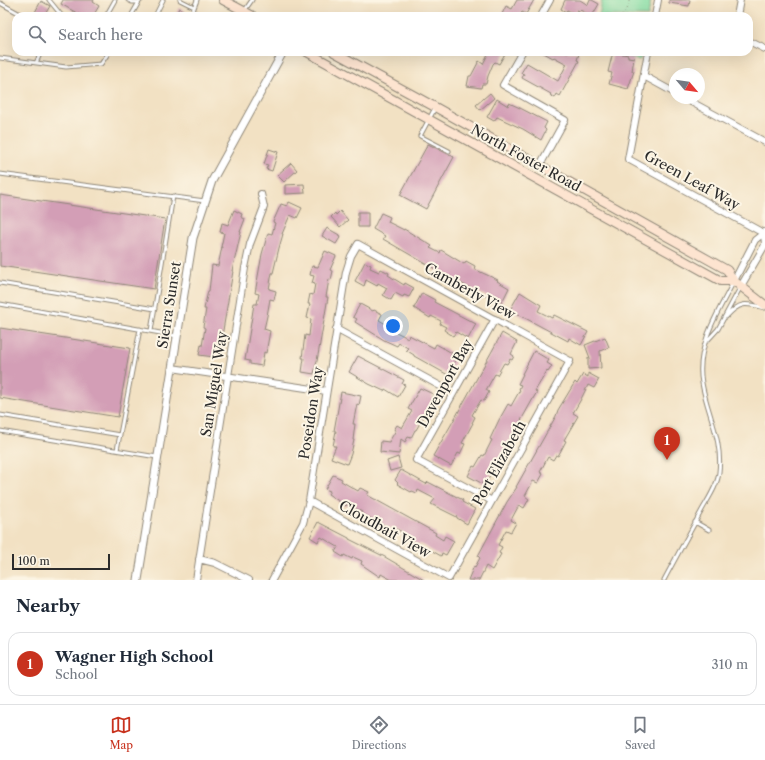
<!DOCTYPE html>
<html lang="en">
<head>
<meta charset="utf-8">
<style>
  body { margin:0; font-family:"Libre Caslon Text",serif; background:#f2f2f3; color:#1f2937 }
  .compass { position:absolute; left:669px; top:68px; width:36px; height:36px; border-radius:50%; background:#fff; box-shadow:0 4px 16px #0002; rotate:119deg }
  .scale { position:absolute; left:12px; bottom:10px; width:98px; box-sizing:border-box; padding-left:4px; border:2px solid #2b2b2b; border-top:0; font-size:11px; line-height:14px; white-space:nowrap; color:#2b2b2b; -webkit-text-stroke:3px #fcf5e5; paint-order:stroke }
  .you { position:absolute; left:393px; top:326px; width:14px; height:14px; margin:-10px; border:3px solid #fff; border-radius:50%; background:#1a73e8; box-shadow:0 0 0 6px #1a73e833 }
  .badge { display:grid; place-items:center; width:26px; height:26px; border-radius:50%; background:#c8321e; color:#fff; font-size:13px; font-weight:700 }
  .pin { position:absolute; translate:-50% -33px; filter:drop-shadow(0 1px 2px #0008) }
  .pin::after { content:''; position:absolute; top:21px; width:14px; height:12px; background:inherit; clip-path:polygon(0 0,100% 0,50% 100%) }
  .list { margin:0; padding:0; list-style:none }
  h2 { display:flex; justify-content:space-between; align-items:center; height:52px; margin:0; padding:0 16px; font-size:17px }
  h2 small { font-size:13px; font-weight:400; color:#747a83 }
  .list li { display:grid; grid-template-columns:26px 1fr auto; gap:12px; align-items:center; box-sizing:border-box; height:64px; margin:0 8px 8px; padding:0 8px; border:1px solid #e0e1e3; border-radius:12px }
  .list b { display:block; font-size:15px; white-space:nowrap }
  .list p { margin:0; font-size:13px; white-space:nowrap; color:#747a83 }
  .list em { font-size:13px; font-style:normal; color:#747a83 }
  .icon { flex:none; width:22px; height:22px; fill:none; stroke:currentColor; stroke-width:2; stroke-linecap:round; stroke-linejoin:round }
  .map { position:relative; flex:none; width:765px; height:580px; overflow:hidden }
  .search { position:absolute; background:#fff; box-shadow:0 4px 16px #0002; left:12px; right:12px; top:12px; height:44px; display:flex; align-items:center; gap:10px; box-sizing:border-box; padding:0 14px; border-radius:12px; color:#747a83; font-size:15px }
  .sheet { height:124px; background:#fff }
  nav { display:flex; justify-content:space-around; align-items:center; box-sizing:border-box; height:56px; border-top:1px solid #e0e1e3; background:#fff; font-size:11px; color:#747a83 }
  nav a { display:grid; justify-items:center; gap:2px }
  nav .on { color:#c8321e }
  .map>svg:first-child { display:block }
  .green { fill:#82dda3; stroke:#568467 }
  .building { fill:#d39eb6 }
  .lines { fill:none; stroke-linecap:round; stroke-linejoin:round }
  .service-casing { stroke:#8e8677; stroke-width:5 }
  .minor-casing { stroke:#8e8677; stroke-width:8 }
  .tertiary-casing { stroke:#8e8677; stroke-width:9 }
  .secondary-casing { stroke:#8e8677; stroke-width:10 }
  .path { stroke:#8e8677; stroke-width:1; stroke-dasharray:1 3; stroke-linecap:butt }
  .service { stroke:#fff; stroke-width:3 }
  .minor { stroke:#fff; stroke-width:6 }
  .tertiary { stroke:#fff; stroke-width:7 }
  .secondary { stroke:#fde4d0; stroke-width:8 }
  .labels { text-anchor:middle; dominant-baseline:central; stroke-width:4; stroke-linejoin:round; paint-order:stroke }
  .street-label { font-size:14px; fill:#2b2b2b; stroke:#fcf5e5 }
</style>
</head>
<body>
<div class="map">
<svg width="765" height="580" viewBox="0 0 765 580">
  <rect width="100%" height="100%" fill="#fcf5e5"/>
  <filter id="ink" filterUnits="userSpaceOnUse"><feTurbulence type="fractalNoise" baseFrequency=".025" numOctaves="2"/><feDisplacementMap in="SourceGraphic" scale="8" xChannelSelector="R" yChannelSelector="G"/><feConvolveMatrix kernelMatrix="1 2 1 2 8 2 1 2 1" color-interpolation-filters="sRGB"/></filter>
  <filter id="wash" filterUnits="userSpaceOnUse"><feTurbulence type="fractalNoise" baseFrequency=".012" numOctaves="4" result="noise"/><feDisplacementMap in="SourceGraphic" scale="16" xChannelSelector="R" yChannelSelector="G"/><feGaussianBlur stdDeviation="0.9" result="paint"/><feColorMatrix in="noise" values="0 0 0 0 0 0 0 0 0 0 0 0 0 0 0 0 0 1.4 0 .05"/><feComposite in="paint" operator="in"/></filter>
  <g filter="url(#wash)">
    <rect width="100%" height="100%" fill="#f2e1c3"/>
    <path class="green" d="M602,0H651L648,16H599Z
      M606,52H642L640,60Z"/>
    <g id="blocks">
      <path class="building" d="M63,0H94L93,2L99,6L93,16H82L61,4Z
        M517,0H534L526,14L522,12L520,16H505L502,14L506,6L512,9Z
        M565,0H580L588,5L590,0H592L599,4L592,16L580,10V11L577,10L575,14L567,10L566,12L561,9Z
        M669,0H690L689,6L669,3Z
        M41,1L50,6L44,16H33Z
        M179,8L189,14L188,16H175Z
        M489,52H506L499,64L495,62L493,64L488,76L486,84H482L481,88L467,86L469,76H471L479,61L483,64Z
        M542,52H575L579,54L577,60L579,61L560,96L557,94L555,98L550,95L551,94L522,78L524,74L521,73L527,63L558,81L567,64L554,57L553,58Z
        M613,52L628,55V57L634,58L632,71H634L628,89L609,84L612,73L608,72Z
        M490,93L494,98L480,110L476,105Z
        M497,99L508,106L509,103L520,108L547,122L544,128L546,130L541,140L523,129L497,117L494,121L487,117Z
        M428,144L454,157L426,209L400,195Z
        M269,149L278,152L272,171L266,169L268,165L264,164Z
        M291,163L297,170L284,182L277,175Z
        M304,184L305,193L285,194V185Z
        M0,195L165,219L154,289L0,266Z
        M289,202L302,208L297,218L290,215L282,234H283L279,248L273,273H272L269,289L276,291L274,300L270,299L267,316L264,329L270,331L266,353L264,352L262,366L250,364V361L245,360L254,304H257L259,294L255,293L262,254L268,233L272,234L275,223L273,222L281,204L287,206Z
        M234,210L242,214L241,217L245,219L240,232H241L232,271H233L219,354H215L214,357L199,355L201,345L202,346L205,328L203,327L206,309H204L208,291H209L212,265L218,266L222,247H221L224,233L220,232L222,223L228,225Z
        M340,211L348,220L340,227L331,217L335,213L336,215Z
        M358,212H368V227H358Z
        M381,213L390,217L388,222L404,230V229L424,241L432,246L430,248L440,253L441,250L464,264L466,261L475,266L474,269L498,280L497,281L509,288L501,304L447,276L383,239L385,236L373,229Z
        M327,228L341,236L336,244L322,236Z
        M325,251L336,256L330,270L333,271L331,280L329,279L326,297H328L317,361L314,374L302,372L304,358H302L305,335L309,336L311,319L307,318L310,304H308L310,294L313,295L315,284L312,283L314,276L310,275L312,266L318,267Z
        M365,262L371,265L370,268L379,272L381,269L389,273L388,275L404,285L405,283L414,288L409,297L404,295L403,297L395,293L391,300L383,295L387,288L378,283L377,286L366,280L364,286L355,281Z
        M520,292L541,305L538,311L552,318L554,315L588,332L581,345L569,338L568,341L510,310Z
        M422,293L435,300L434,302L476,324L468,339L456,332L453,336L444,330L446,327L440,324L441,321L431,316L430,318L414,308Z
        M360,304L373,311L374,310L382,314L379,320L391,327L390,329L408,338L409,335L434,348L436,344L452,353L451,355L457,358L448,375L414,356V355L406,350L408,348L399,343L397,346L384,340L355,322L357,319L353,317Z
        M0,328L130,348L118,417L0,398Z
        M502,333L517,342L511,354L514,356L512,360L510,359L507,364L504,363L497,375L495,374L486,390L489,392L484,401L481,400L472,415L475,417L472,423H473L462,443L465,444L460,454L458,453L451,466L433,456L455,418Z
        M605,337L609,347L600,351L601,368L588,369V358H590L585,345Z
        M534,351L549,360L547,363L552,366L548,372L547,371L535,391L537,392L534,397L485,485L468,476L473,466L475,467L482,455L484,456L492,440L490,439L499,420L508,404L511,406L520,390L519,389L521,385L518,384L523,374H522Z
        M358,356L404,380L402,384L405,385L398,397L385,389L384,391L369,384L349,372Z
        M588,373L599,379L594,388L588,385L580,401L573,413L578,416L564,440L566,441L558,456L556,455L553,460L548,457L540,472L543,474L538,483L533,481L525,496L529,499L524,508L519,505L511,520L516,523L511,532L506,530L498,545L502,547L499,553L501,554L492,570L486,566L479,580H468L474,566L475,567L480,558L478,556L479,554L507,502L517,487H516L556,416L558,410L575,382L577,384L583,374L588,377Z
        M420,388L433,394L432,397L434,399L416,430H415L411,438L408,437L405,442L401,439L399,454L380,452L381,441L389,442L396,430H394L397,425L402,428L412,411L408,409Z
        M341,392L361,396L359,405L357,404L353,424H355L353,440H354L351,454L347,464L331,458L336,446H333L336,431H334Z
        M398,457L401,468L390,471L387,461Z
        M401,470L426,484L428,482L457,497L463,500L462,502L475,509L467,524L457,518V517L431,504L435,499L418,490L417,493L412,491L411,492L397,484L398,483L395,480Z
        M333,475L342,479L341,481L358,491L360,488L369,492L367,495L436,533L435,535L443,540L445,536L454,541L446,555L442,553L441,556L420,544L419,545L402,536L404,533L392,527L391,529L370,518L361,513L362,512L347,504L346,506L328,494L330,491L325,489Z
        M318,522L347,537L349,538V539L385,557L424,580H392L381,574L380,577L361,564L362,561L353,557L352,559L344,555L343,557L335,552L338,547L321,537L318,542L310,537Z"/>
    </g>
  </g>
  <g filter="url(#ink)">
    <use href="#blocks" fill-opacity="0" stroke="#8e8677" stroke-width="1"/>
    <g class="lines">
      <g class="service-casing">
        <path id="service" d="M49,0L62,16
          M128,0L132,2H139L141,0
          M180,0L194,7
          M0,3L24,16
          M245,10L252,0
          M106,16L115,0
          M131,16L139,2
          M155,16L163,0
          M191,16L197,0
          M0,58L66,67L101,64L109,52
          M36,63L41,52
          M435,108L420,136L449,151
          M0,174L205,201
          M0,283L155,309
          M0,304L177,336
          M726,317C740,301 746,303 765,308
          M151,331L173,196
          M707,341L718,329L740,288
          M0,415L120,435
          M0,431L157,457
          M117,450L140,329
          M695,522L709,530
          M664,580C676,557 689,534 702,510C708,499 718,485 719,472C723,440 707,413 702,383C695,348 718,312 733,283"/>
      </g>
      <g class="minor-casing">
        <path id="minor" d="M541,16L550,0
          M655,16L658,0
          M737,16L740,0
          M749,41L765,49
          M522,52L503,85L565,120L540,165
          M648,52L628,159L765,234
          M644,76L675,93
          M684,98L765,142
          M734,281L755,240L765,232
          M741,286L765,245L764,233
          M336,329L453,393
          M172,368L326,391
          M492,501L416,460L495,319
          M199,559L215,563L249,580
          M196,580L245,268L250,244L264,207L261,194
          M272,580L303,523L309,501L346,272L351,256L358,244L570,361L449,578L309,501"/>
      </g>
      <g class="tertiary-casing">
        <path id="tertiary" d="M138,580L193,238L212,181L283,52"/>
      </g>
      <g class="secondary-casing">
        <path id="secondary" d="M223,0L253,16
          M307,52L721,281H734
          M334,52L435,107L727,270L734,281L765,305"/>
      </g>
      <path class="path" d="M622,16L629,4V0"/>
      <use href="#service" class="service"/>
      <use href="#minor" class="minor"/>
      <use href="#tertiary" class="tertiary"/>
      <use href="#secondary" class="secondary"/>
    </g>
  </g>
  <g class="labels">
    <g class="street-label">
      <text transform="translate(526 158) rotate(29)">North Foster Road</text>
      <text transform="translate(692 180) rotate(29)">Green Leaf Way</text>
      <text transform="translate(470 291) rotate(29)">Camberly View</text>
      <text transform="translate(169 305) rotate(-81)">Sierra Sunset</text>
      <text transform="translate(445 383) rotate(-61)">Davenport Bay</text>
      <text transform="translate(214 384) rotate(-81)">San Miguel Way</text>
      <text transform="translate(311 413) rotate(-81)">Poseidon Way</text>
      <text transform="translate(499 463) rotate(-61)">Port Elizabeth</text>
      <text transform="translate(385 529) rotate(29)">Cloudbait View</text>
    </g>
  </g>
</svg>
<svg class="compass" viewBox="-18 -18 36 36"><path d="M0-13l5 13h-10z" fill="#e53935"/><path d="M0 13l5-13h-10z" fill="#747a83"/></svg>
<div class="scale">100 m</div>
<div class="you"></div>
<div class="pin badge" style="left:667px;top:460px">1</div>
<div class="search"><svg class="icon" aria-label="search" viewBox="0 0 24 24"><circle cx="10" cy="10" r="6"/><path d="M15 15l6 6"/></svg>Search here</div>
</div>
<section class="sheet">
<h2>Nearby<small></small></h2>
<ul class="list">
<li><span class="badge">1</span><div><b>Wagner High School</b><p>School</p></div><em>310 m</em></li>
</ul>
</section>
<nav>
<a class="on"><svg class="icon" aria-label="map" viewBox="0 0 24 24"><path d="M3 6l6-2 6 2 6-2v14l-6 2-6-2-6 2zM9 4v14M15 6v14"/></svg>Map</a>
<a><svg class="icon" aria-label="directions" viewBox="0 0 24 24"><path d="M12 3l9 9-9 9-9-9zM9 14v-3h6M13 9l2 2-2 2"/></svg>Directions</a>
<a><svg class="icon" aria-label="saved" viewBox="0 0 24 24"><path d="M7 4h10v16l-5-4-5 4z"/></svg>Saved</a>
</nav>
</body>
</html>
